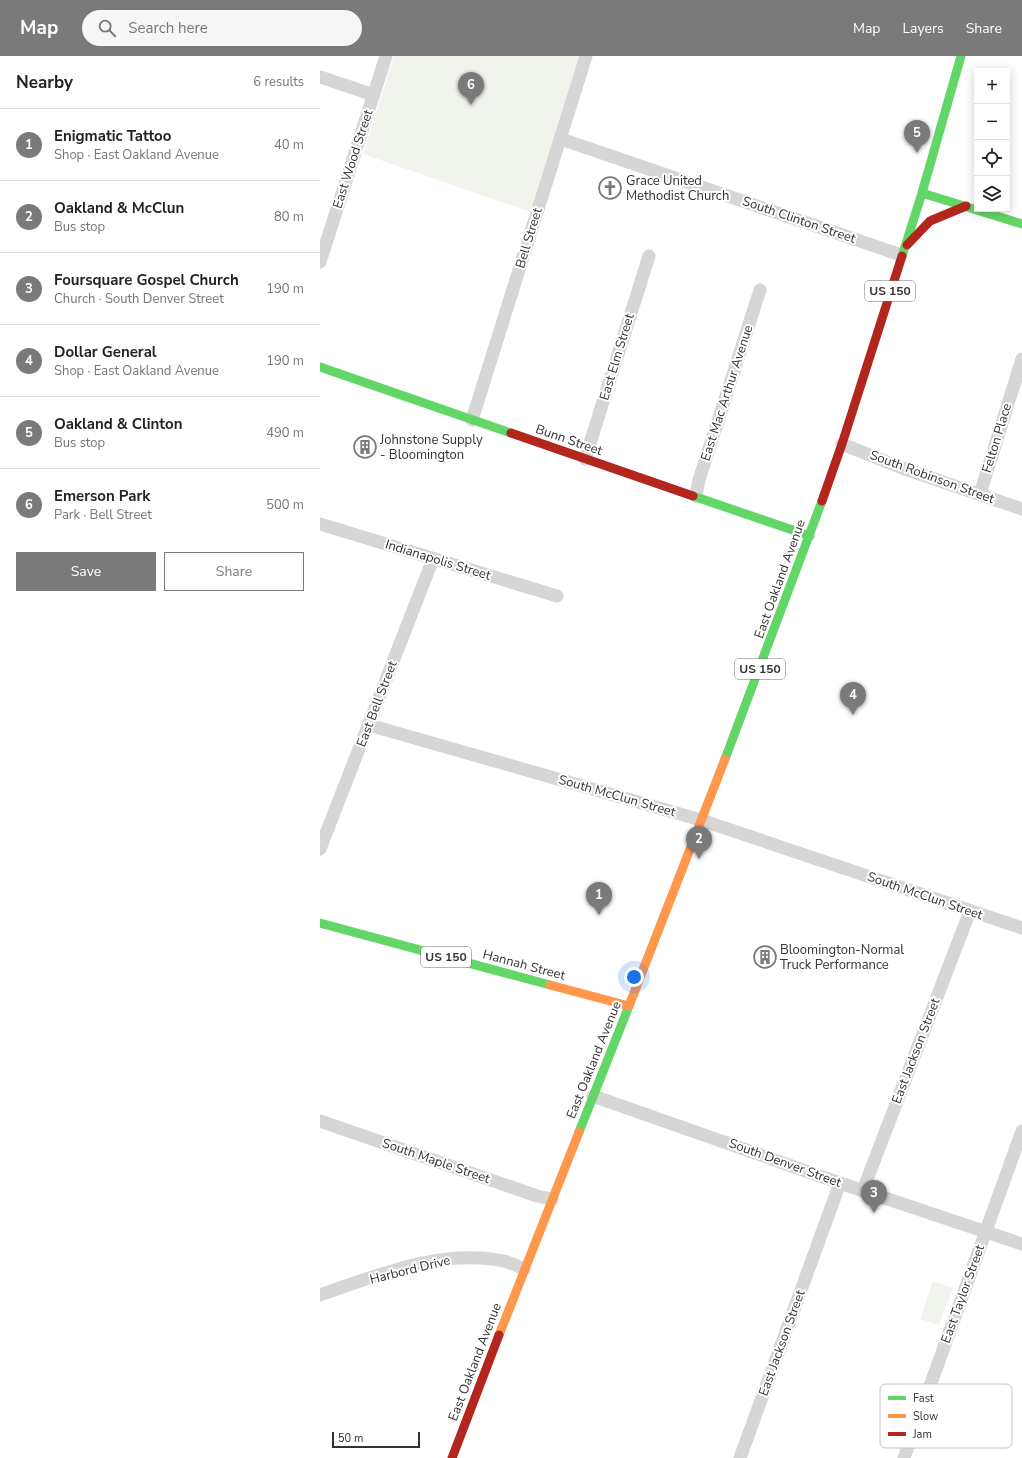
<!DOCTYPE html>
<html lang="en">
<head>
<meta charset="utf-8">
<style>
  body { margin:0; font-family:"Nunito Sans",sans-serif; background:#f6f6f6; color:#222 }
  .controls { position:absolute; right:12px; top:12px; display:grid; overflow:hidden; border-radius:0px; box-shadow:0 2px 10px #0003 }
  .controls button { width:36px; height:36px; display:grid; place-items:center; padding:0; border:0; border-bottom:1px solid #e0e0e0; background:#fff; color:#222; font:20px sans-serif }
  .scale { position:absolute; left:12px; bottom:10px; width:88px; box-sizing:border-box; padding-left:4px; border:2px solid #323232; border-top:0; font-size:11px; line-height:14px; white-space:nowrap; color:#323232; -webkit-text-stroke:3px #fff; paint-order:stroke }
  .you { position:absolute; left:314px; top:921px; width:14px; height:14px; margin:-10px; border:3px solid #fff; border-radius:50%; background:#1a73e8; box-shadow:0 0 0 6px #1a73e833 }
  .badge { display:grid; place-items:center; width:26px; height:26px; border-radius:50%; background:#7a7a7a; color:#fff; font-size:13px; font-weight:700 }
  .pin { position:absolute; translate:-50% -33px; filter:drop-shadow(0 1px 2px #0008) }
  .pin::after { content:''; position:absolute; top:21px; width:14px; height:12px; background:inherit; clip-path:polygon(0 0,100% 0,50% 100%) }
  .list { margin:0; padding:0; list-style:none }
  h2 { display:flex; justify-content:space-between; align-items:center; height:52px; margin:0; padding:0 16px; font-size:17px }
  h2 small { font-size:13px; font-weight:400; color:#767676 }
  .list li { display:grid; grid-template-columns:26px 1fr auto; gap:12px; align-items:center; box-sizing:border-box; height:72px; padding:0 16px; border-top:1px solid #e0e0e0 }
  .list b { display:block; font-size:15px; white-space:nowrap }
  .list p { margin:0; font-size:13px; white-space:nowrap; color:#767676 }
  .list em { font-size:13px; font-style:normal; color:#767676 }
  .actions { display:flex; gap:8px; padding:12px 16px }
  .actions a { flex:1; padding:9px 0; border:1px solid #7a7a7a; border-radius:0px; text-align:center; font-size:14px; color:#7a7a7a }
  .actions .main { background:#7a7a7a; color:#fff }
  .icon { flex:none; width:22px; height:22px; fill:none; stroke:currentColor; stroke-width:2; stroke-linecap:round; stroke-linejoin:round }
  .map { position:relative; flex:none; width:702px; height:1402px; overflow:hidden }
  header { display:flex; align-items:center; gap:24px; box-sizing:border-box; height:56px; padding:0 20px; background:#7a7a7a; color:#fff }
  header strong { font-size:19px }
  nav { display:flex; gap:22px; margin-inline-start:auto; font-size:14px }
  .search { width:280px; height:36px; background:#f6f6f6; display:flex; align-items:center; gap:10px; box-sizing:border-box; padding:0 14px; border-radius:22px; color:#767676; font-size:15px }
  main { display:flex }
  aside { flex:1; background:#fff }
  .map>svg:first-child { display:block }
  .green { fill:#f1f4ed }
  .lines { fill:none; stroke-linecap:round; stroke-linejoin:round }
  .street { stroke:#d6d6d6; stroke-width:13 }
  .fast { stroke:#63d668; stroke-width:9 }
  .slow { stroke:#ff974d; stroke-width:9 }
  .jam { stroke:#b3261e; stroke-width:9 }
  .labels { text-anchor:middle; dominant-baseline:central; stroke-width:4; stroke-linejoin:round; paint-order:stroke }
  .shield { fill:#fff; stroke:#707070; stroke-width:1 }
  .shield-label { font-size:12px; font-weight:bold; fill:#323232 }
  .street-label { font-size:13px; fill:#323232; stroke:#fff }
  .poi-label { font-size:13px; fill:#323232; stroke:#fff; text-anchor:start }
  .key { fill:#fff; stroke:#c2c2c2; stroke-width:1 }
  .key-label { font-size:11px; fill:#323232 }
</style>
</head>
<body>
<header>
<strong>Map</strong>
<div class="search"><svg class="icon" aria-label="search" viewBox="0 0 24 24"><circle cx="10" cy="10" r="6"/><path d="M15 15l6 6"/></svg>Search here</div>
<nav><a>Map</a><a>Layers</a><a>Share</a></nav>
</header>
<main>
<aside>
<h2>Nearby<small>6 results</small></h2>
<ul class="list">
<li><span class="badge">1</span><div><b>Enigmatic Tattoo</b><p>Shop · East Oakland Avenue</p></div><em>40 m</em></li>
<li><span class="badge">2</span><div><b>Oakland &amp; McClun</b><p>Bus stop</p></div><em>80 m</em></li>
<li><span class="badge">3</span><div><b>Foursquare Gospel Church</b><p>Church · South Denver Street</p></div><em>190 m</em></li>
<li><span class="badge">4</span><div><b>Dollar General</b><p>Shop · East Oakland Avenue</p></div><em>190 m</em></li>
<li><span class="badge">5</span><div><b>Oakland &amp; Clinton</b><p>Bus stop</p></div><em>490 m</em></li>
<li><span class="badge">6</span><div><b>Emerson Park</b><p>Park · Bell Street</p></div><em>500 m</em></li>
</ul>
<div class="actions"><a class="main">Save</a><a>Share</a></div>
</aside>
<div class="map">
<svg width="702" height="1402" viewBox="0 0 702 1402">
  <rect width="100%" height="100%" fill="#fff"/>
  <path class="green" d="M74,0H259L210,156L43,98Z
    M613,1225L633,1232L619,1269L600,1263Z"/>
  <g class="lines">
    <path class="street" d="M0,21L54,39
      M241,83L581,199
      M0,206L66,0
      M152,364L266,0
      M522,388L582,412L702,453
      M265,403L329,200
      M660,438L702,303
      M376,440L379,424L440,234
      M0,468L237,540
      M49,669L381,764L702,872
      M0,793L113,503
      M273,1040L520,1127L702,1188
      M0,1065L217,1140L232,1143
      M543,1134L650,855
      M0,1239C58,1219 122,1192 184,1205C191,1207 198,1210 204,1213
      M420,1402L520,1127
      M584,1402L702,1075"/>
    <path class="fast" d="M602,137L641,0
      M582,200L602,137L702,168
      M0,311L191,377
      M373,440L490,480
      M405,703L502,445
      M0,867L230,929
      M259,1076L309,950"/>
    <path class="slow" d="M230,929L309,950L405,703
      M179,1279L259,1076"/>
    <path class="jam" d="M587,189L610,165L646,150
      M191,377L373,440
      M502,445L522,388L582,200
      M132,1402L179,1279"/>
  </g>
  <defs>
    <g id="church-ring" transform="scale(1.15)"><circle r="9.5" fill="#fff" stroke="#7a7a7a" stroke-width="1.5"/><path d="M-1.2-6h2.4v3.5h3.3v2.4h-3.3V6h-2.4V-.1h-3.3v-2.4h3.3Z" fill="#7a7a7a"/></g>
    <g id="building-ring" transform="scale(1.15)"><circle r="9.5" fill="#fff" stroke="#7a7a7a" stroke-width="1.5"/><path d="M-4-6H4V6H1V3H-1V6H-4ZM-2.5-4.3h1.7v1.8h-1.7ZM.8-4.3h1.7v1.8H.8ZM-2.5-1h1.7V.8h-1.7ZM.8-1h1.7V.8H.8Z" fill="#7a7a7a"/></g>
  </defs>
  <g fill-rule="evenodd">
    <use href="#church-ring" x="290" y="132"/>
    <use href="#building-ring" x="45" y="391"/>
    <use href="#building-ring" x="445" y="901"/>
  </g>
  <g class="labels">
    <g class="shield">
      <rect x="545" y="225" width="50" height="20" rx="3"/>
      <rect x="415" y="603" width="50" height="20" rx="3"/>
      <rect x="101" y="891" width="50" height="20" rx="3"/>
    </g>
    <g class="shield-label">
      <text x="570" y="235">US 150</text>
      <text x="440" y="613">US 150</text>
      <text x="126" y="901">US 150</text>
    </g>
    <g class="street-label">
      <text transform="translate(33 103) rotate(-72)">East Wood Street</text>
      <text transform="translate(479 164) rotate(19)">South Clinton Street</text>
      <text transform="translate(209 182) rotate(-73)">Bell Street</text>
      <text transform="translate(297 301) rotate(-73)">East Elm Street</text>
      <text transform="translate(407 337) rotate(-72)">East Mac Arthur Avenue</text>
      <text transform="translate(677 382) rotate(-73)">Felton Place</text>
      <text transform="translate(249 384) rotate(19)">Bunn Street</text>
      <text transform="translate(612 421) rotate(20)">South Robinson Street</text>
      <text transform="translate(118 504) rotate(17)">Indianapolis Street</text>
      <text transform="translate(460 523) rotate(-70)">East Oakland Avenue</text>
      <text transform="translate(57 648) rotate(-69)">East Bell Street</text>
      <text transform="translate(297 740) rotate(16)">South McClun Street</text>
      <text transform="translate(605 840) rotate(19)">South McClun Street</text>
      <text transform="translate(204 909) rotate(15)">Hannah Street</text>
      <text transform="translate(596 995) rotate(-69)">East Jackson Street</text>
      <text transform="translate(274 1004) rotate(-68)">East Oakland Avenue</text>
      <text transform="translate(116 1105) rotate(19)">South Maple Street</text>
      <text transform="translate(465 1107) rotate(20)">South Denver Street</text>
      <text transform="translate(90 1214) rotate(-14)">Harbord Drive</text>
      <text transform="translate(643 1238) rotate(-70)">East Taylor Street</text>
      <text transform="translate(462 1287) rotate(-70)">East Jackson Street</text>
      <text transform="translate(155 1306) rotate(-69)">East Oakland Avenue</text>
    </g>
    <g class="poi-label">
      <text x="306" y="125">Grace United<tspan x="306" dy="15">Methodist Church</tspan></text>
      <text x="60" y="384">Johnstone Supply<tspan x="60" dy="15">- Bloomington</tspan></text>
      <text x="460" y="894">Bloomington-Normal<tspan x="460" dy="15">Truck Performance</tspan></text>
    </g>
  </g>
  <rect x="560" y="1328" width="132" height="64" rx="6" class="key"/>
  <rect x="568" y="1340" width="18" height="4" fill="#63d668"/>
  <rect x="568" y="1358" width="18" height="4" fill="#ff974d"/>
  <rect x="568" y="1376" width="18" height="4" fill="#b3261e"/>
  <g class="key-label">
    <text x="593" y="1346">Fast</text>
    <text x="593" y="1364">Slow</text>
    <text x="593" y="1382">Jam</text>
  </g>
</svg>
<div class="controls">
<button>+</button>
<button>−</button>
<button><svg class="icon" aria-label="locate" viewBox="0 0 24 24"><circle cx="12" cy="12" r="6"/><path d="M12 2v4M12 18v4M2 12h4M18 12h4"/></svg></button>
<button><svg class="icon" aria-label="layers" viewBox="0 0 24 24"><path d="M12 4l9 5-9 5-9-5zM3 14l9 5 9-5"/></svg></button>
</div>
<div class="scale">50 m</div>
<div class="you"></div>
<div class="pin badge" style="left:279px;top:859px">1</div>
<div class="pin badge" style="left:379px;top:803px">2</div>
<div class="pin badge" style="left:554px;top:1157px">3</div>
<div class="pin badge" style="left:533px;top:659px">4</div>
<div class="pin badge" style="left:597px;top:97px">5</div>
<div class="pin badge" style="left:151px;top:49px">6</div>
</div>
</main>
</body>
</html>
